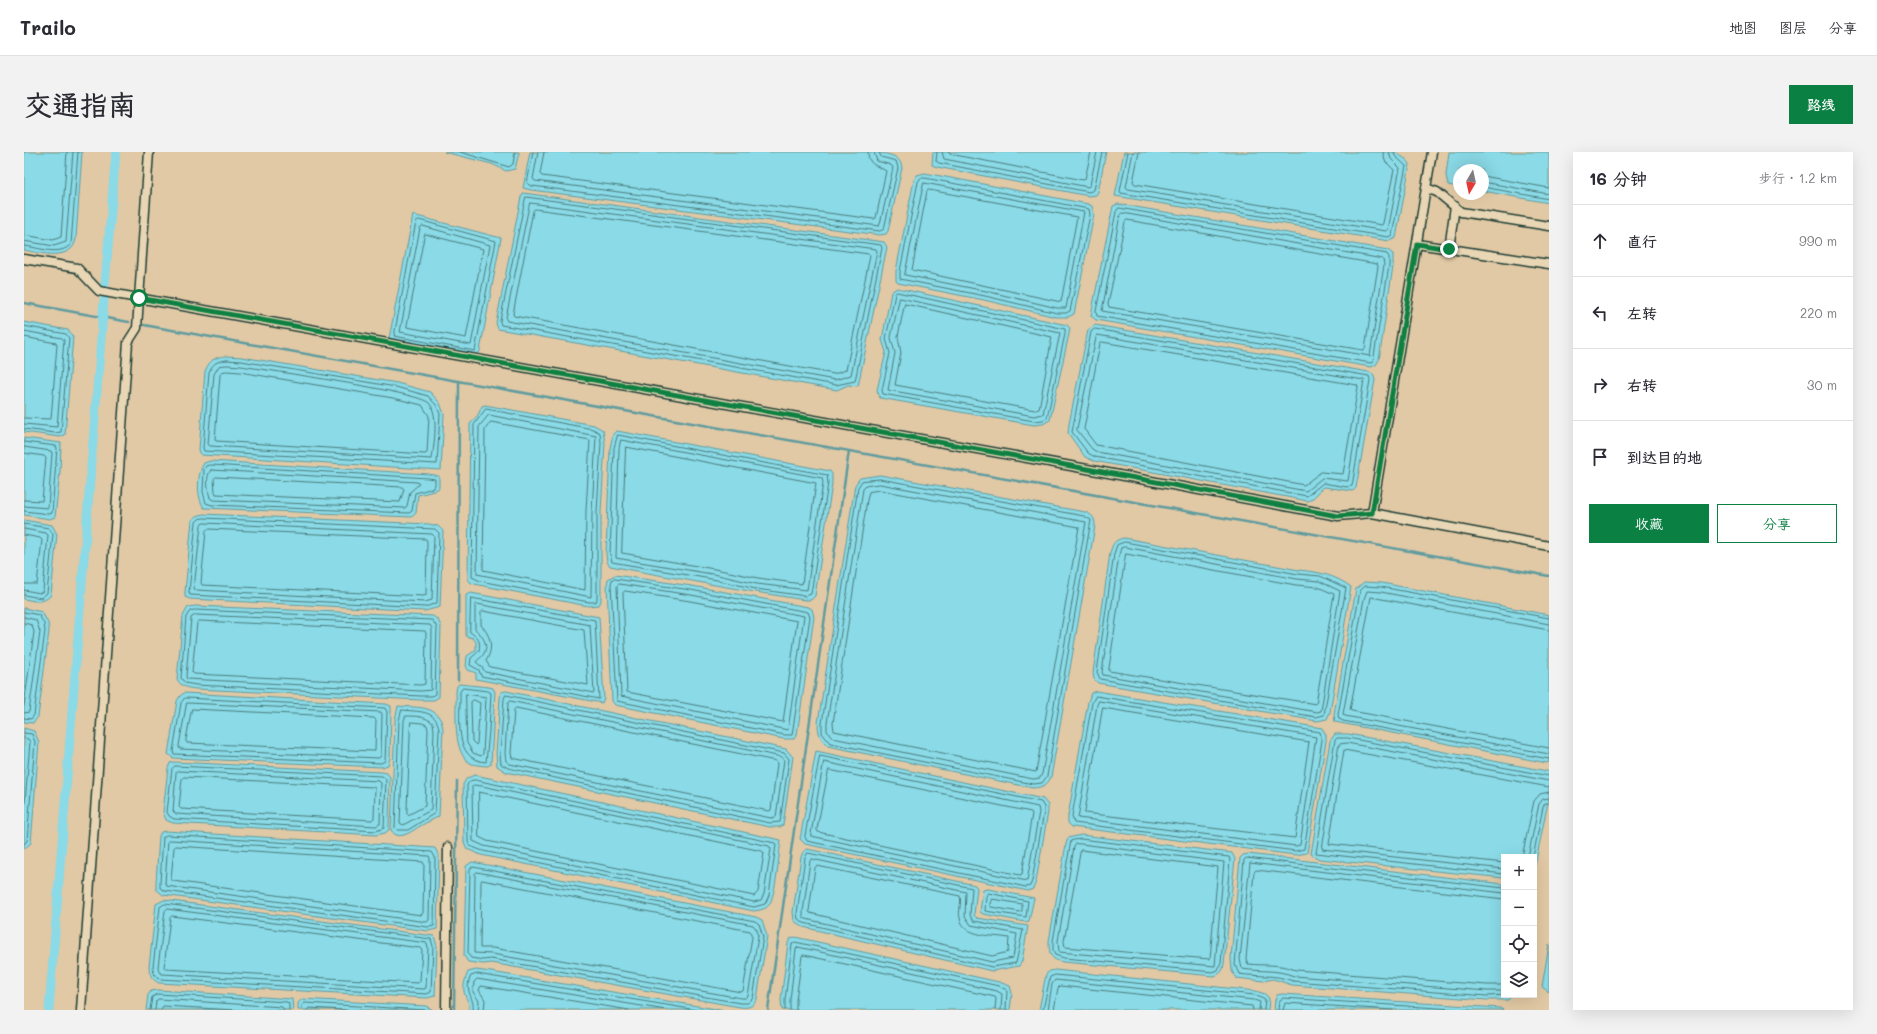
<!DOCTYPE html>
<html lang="zh">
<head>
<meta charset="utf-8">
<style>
  body { margin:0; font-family:Mali,"LXGW WenKai TC",sans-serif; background:#f2f2f3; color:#2b2b33 }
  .controls { position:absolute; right:12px; bottom:12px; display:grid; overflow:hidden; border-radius:0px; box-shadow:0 4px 16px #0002 }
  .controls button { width:36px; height:36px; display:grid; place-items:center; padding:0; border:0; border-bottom:1px solid #e1e1e2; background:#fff; color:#2b2b33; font:20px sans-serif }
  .compass { position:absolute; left:1429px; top:12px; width:36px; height:36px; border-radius:50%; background:#fff; box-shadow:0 4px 16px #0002; rotate:189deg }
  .stop { position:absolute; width:12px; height:12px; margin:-9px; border:3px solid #0b8043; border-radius:50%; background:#fff }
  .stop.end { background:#0b8043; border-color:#fff; box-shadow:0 1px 4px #0008 }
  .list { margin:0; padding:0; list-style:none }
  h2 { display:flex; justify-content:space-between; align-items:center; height:52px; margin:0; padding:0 16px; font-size:17px }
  h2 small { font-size:13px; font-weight:400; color:#7c7c81 }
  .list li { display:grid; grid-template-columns:26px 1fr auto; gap:12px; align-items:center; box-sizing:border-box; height:72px; padding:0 16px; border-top:1px solid #e1e1e2 }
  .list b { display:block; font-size:15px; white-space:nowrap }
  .list em { font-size:13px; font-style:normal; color:#7c7c81 }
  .actions { display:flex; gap:8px; padding:12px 16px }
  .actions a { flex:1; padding:9px 0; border:1px solid #0b8043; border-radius:0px; text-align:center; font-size:14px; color:#0b8043 }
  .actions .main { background:#0b8043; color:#fff }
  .icon { flex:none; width:22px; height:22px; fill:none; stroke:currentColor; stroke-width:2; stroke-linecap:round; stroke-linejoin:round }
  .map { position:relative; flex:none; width:1525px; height:858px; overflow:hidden; border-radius:0px }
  header { display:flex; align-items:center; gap:24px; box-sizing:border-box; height:56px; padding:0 20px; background:#fff; border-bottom:1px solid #e1e1e2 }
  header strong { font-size:19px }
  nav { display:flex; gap:22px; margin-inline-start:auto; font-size:14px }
  .intro { display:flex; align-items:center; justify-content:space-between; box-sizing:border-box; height:96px; padding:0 24px }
  h1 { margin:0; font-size:28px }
  .button { padding:10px 18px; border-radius:0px; background:#0b8043; color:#fff; font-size:14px; font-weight:700 }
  main { display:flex; gap:24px; padding:0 24px }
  aside { flex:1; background:#fff; border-radius:0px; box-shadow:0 4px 16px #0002 }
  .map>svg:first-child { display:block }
  .water { fill:#8adae7; stroke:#5f9b9f }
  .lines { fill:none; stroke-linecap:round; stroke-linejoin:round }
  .shore { stroke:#4a7c7c; stroke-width:1 }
  .stream { stroke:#5f9b9f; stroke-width:2.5 }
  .canal { stroke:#8adae7; stroke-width:9 }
  .street-casing { stroke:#1f3d34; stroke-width:11 }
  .street { stroke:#e9d6b4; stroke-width:8 }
  .route { stroke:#0b8043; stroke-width:5 }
</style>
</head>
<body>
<header>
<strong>Trailo</strong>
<nav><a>地图</a><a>图层</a><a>分享</a></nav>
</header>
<div class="intro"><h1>交通指南</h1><a class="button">路线</a></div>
<main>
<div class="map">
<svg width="1525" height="858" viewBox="0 0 1525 858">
  <rect width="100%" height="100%" fill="#e2c9a5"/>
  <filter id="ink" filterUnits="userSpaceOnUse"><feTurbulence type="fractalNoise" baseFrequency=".025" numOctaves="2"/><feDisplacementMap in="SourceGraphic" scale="8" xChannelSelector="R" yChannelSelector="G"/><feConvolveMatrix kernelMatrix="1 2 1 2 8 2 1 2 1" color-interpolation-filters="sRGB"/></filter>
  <g filter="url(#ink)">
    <path class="water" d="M0,0H58L52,87C48,110 16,101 0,98Z
      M420,0H495V1L491,17L482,19L468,12Z
      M506,0H848C861,2 876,1 878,16L864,79L862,82L856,83L507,38L499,36Z
      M909,0H1082L1074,40L1072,43L1065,44L913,15L908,13Z
      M1100,0H1371L1383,8L1386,12L1372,86L1365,89L1091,44Z
      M1425,0H1525V51L1459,39V18H1435V35L1424,33L1422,23Z
      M901,21L1064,52L1068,54L1070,63L1050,162L1044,165H1032L960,148L874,131L872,129V119L890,28L893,23Z
      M499,41L860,90L863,95L834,234L824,233L813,238L474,177L472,171L497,45Z
      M1094,52L1364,98L1369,102V114L1355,208L1352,213L1347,215L1072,168L1067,164L1068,158L1088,59L1089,54Z
      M389,63L477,86L456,199L454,203L365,187Z
      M873,136L1043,173L1046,176L1045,182L1026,268L1019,272L1010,273L856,246L853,238L862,200L858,188L867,140Z
      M0,170L44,178L49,185L41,283L36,285L0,280Z
      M1071,173L1345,220L1349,222L1351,228L1332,336L1329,339L1300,335L1288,347L1284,349L1070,309L1061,305L1044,281L1045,272L1064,178Z
      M203,204L218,205L373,231L406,240L416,251L420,262L417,318L177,303L175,298L181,219C186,208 190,205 203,204Z
      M461,253L570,273L579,278L581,291L577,360V449L575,453L564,454L455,433L447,431L444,427L446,272L454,263L458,254Z
      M593,279L806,319L808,322V332L791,444L787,448H781C716,438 651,426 586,414L583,410L582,402L586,296L589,282Z
      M0,286L37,291L36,320L31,365L26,367L0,363Z
      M186,309L405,322L415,324V336L410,339L394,343L392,361L388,365L180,356C172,344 173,322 180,311Z
      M856,323L1061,360C1069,363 1071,366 1071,374L1027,625C1023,634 1018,635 1009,636L804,594C796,587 794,581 794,571L831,333L836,326Z
      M179,362L405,372L414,374L419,379L416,455L401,459L166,447L161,445V440L168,368L173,364Z
      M0,368L28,373L33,382L27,443C19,452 11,449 0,447Z
      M1100,386L1275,418C1295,420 1311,423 1327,435L1306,560L1303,567L1293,569L1074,531L1070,527L1069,521L1086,401C1089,391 1090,388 1100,386Z
      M591,423L668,434L784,455L788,457L790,465L773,583L770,587H760L591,553L588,549L583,432L584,427Z
      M1340,430L1358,431L1525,463V610L1523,611L1311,570L1310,562L1332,437Z
      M447,441L575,465L580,546L578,551L452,527V521L444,518L442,514L443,504L452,498V490L449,486L442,484V443Z
      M171,454L409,464L414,468L417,474L415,545L410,548H397L172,537C163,536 157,535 153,527L159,464L164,455Z
      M0,456L18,460L24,471L25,479L14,565L9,571L0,570Z
      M435,532L465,535L469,536L471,540L467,612L464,614C459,614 453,613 448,612C427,603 433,558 432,539L433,534Z
      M482,539L762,597L769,605L759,673L756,675H746L482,620L473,614L472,602L476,546L477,540Z
      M1072,539L1298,576L1302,583V589L1283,701L1272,703L1048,675L1044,671V664L1064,550L1067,541Z
      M160,541L362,552L367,554V559L366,606L364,613L358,615L149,606L144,602L153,549L156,544Z
      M374,554C394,556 416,552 419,577L415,664C409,668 403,670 398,673C389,678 375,691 367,678L371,568Z
      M0,576L10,579L15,590L7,691L0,697Z
      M1311,582H1324L1523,619L1525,621V645L1510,719V705H1480V726L1295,707L1287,702L1306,589Z
      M792,599L1019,647L1024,653V660L1012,730L1009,737L1004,739L781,692L776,687Z
      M150,610L358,620L363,621L366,625L365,678L361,681L352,683L149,671L142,668L139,660L144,616L146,611Z
      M451,623L757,688C755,702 752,743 745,753C741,758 735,758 730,759L457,703L443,697L440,690L439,632L443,626Z
      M142,679L411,696L415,704L413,777L404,779L139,743L132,737V731L135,684L137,680Z
      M1057,683L1208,701L1211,707L1200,812C1199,819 1197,822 1190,824L1039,810C1026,808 1025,801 1025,789L1042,692L1044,686Z
      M783,697L951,733L953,736L950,763L953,766L1004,774L998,809L995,814L968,819L779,775L770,769L769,760L777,705L779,700Z
      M1224,702L1480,732V843L1488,844L1484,848H1463L1268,833L1249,827L1240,829L1212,826L1208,819L1207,806L1216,706L1219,703Z
      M448,710L732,765L738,768L743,784L733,847C729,855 725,856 716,855L467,811L459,812L444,810L440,804L442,714Z
      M964,737L1010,746L1005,769L1001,770L959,762L956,760L959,738Z
      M140,748L410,784L413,794L411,844L403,846L135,831C127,827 126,823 125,815L132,752Z
      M771,785L975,830L986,834L988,841L986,858H758L757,848L764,791L766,787Z
      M1525,792V840L1518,835Z
      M452,818L467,820L698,858H445C446,849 443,850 441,843C438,836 441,827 444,820Z
      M1031,818L1232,839L1241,842L1245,846L1244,858H1015L1022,822L1026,819Z
      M134,838L268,847L269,858H122L124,843L127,839Z
      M1258,842L1476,856L1479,858H1250L1251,848L1253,843Z
      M278,847L402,854L409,858H274V851Z"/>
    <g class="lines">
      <path class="shore" d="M436,0L485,15L489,12L491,0
        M509,0L503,31L508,34L856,79L860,77L874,16L872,9L857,5L855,0
        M514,0L509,27L511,29L855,74L856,72L869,16L867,13L853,9L850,0
        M520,0L516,22L518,24L850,67L852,66L862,19C853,13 844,14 844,0
        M913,0L912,9L915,11L1065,40L1070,38L1078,0
        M918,0L920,7L1064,35L1066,33L1073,0
        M924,0L926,2L1059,28L1061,27L1067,0
        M1104,0L1096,39L1097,41L1364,85L1368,83L1382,14L1371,4L1370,0
        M1109,0L1102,35L1104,37L1362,79L1364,78L1376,16L1367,7L1365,0
        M1115,0L1109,30L1111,32L1358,73L1359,71L1370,18L1361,9L1359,0
        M1459,24L1525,36
        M897,26H901L1065,57L1066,63L1046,159L1042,161H1033L961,144L876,127V119L894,30Z
        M1459,30L1525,42
        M900,31L1060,60L1042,156H1033L962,139L881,123Z
        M1459,35L1525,47
        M905,38L1053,65L1037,150L888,118L903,39Z
        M502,45L857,93L858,96L831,229L812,233L477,173L476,170Z
        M506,51L852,97L853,99L827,223L811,228L483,169L482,167Z
        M1095,56L1363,102L1365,105V114L1349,210L1347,211L1073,164L1072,159L1092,60Z
        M511,57L845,102L846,104L822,218L810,222L490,164L489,162L509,59Z
        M1098,61L1359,107L1360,113L1346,204L1078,159L1096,63Z
        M395,68L472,89L451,199L370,184L392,70Z
        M1103,68L1353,112L1354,114L1341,197L1339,198L1085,155L1084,152L1101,70Z
        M399,74L466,93L447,193L376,180L396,76Z
        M401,82L459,97L442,186L383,175Z
        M0,83L29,88L37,85L43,0
        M0,89L30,94L42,90L49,0
        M0,94C14,95 36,105 47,92L54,0
        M873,140L1041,177V182L1023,266L1019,268L1010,269L859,242L858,238L866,201L862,187L871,142Z
        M876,146L1036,181L1019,262L1010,264L864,238L871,201L867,186Z
        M881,152L1028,185L1015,257L1011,258L871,233L877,201L874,185Z
        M0,174L42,182L45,186L37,280L31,281L0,277
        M1071,177L1345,224L1346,228L1328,334L1323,335L1299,331L1283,344L1071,305L1064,301L1048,280L1067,180Z
        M0,179L38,186L40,188L33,275L0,272
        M1073,183L1340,228L1324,329L1298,326L1282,339L1073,300L1068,297L1053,278Z
        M0,185L32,191L33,193L27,267L0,266
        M1078,190L1333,233L1334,235L1319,322L1297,320L1280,333L1072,293L1060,277L1076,191Z
        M203,208L217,209L372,235L404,244L412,253L416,262L413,312L180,299L179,296L185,220C189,211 193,209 203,208Z
        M203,213L217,214C242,218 395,240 405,251C415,262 410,293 408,307L186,294L184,292L190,222L195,214Z
        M203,219L216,220L369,246L398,253L405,264L403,301L401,302L192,289L191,287L196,223L198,220Z
        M462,257L569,277L576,281L577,291L573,360V447L572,450H565L456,429L448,425L450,273Z
        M465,263L572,284L568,360L567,445L453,422L455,275Z
        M467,270L566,288L562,359L561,438L459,418L461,278Z
        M594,283L803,323L804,331L787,442L781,444L732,437L693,428L588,410L586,402L590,296Z
        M597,288L798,326L799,331L783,438L733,432L694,423L592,406L595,297Z
        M0,290L32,294L33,296L28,361L25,362L0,359
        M0,295L27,299L28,301L24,356L0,354
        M602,295L792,331L778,432L734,426L696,418L598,401Z
        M0,301L20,304L22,306L18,349L0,348
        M187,313L404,326L411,327V333L409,336L391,341L388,359L385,361L188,353L182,351L179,340L180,317L182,314Z
        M187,318L393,330L395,332L386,340L383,354L381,356L189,348L186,346C184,338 181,324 187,318Z
        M192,325L378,335L380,337L376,350L192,342L191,340L190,327Z
        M856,327L1060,364L1067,368L1023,624L1018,631L1009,632L806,591L798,581V571L834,335L838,329Z
        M856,332L1062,370L1018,622L1016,626L1009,627L809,586L803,579V571L839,337L842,334Z
        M856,338L1055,375L1012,620L810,579L809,571L843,348L845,340Z
        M180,366L411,377L415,381L413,451L401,455L166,443L165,440L172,370L175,367Z
        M180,371L408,382L410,384L408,448L401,450L171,438L170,436L177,373Z
        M0,372L25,376L29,382L23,441L17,446L0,443
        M0,377L22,381L24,383L19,439L16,441L0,438
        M184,377L402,387L403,389L402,443L400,444L178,433L177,431L182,379Z
        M0,383L16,386L18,388L13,432H0
        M1101,390L1274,422L1296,424L1322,436L1300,563L1292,565L1076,527L1073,520L1090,402L1093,393Z
        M1101,395L1273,427L1295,429L1316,439L1297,559L1293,560L1079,523L1078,520L1095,403L1097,396Z
        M1102,402L1272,433L1294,435L1310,442L1292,552L1085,519Z
        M591,427L667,438L784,460L786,465L768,583H761L593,549L587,432L588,428Z
        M595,432L667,443L780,464L764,578L597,544L593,434Z
        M601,439L666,449L773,469L759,570L603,540L599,441Z
        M447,446L571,468L575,547L457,524L455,518L446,513L447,506L455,499C457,488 454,486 446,480Z
        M453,452L566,473L570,541L461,520L458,515L452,510C454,507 457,506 459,503C466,493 458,483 451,477V454Z
        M171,458L408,468L413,475L411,542L408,544H397L172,533L161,531L157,526L162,465L166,459Z
        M459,459L560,478L564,533L466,515L462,509C470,496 467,484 457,473V461Z
        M0,460L15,463L20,472L21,479L10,563L7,567L0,566
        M172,463L406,473L408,476L407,538L397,539L163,527L162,525L167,466Z
        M0,465L12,468L16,480L5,560L0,561
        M1525,466L1357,435L1341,434L1336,439L1314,563L1315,567L1319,569L1525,607
        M175,469L401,479L402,481L401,532L397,533L170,522L168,520L173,471Z
        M0,471L8,473L10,480L0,554
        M1525,472L1357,440L1343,439L1340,447L1319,562L1321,564L1525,602
        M1525,478L1347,445L1326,558L1328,559L1525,596
        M439,536L464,539L467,541L465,579L462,610C428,608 437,564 436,540Z
        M442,542L462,545L459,602L457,604L449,601L443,591Z
        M482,543L760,601L765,607L756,670L746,671L484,616L477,612L476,602L480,547Z
        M1072,544L1296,580L1298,588L1280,697L1272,699L1050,671L1048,664L1068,551Z
        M161,546L361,556L363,560L361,609L357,611L150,602L149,599L157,551Z
        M450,548L456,551L453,591L452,593L448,589L447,550Z
        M486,549L758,605L760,608L752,665L747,666L486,612L482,609L481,601L484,551Z
        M1075,549L1292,585L1276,693L1272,694L1054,666L1073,553Z
        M163,551L357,560L358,562L357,604L355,606L156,597L155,595Z
        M492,556L752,609L753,612L747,658L745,659L488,606L487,601L490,558Z
        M1079,556L1285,590L1271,686L1061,661Z
        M168,557L350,566L352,568L351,598L349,599L163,591L162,589Z
        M378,558C394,560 413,557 415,578L411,661L384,678H373L371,676L375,569Z
        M382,564C392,564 401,564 409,571L410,578L407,658L379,673L376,671L380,569Z
        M387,570L398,571L403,573L404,578L401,654L384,663L383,661Z
        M0,581L8,582L11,590L3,689L0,692
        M0,586L4,587L6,590L0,663
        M796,604L1017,650L1020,655V660L1008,729L1006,734L1002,735L783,689L781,685Z
        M800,610L1014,655L1015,660L1003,729L787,684Z
        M151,614L358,624L362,627L360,676L352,679L150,667L145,664L143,660L148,617Z
        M805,618L1007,660L1008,662L998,722L996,723L794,680L793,678Z
        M154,619L355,629L357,631L356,672L352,674L152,662L149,659L152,621Z
        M160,625L349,635L351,636L350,666L348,668L157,657L155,655L158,627Z
        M451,628L751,691L752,693L745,743L741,752L730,755L459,699L446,694L444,690L443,633L446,629Z
        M450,633L458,634L745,694L747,697L740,742L737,748L730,750L460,694L449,689L448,635Z
        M455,640L738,699L740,701L734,740L730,744L463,689L455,685Z
        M143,683L408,700L411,705L410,774L404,775L141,739L136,736V731L139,685Z
        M146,688L405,704L406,706L405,768L403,770L142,734L141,731L144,689Z
        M1050,688L1057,687L1205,705L1206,708L1197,811L1194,818L1189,820L1040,806L1031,803L1029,798V789L1046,694L1047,689Z
        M1057,692L1200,710L1191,814L1035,800L1034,789L1050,695L1052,692Z
        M152,694L399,710L400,712L399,761L397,763L149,729L147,727L150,696Z
        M1057,698L1194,715L1186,807L1041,795L1040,790Z
        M784,701L948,736L946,763L950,769L999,778L992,811L968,815L780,771L774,767L773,761L781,706Z
        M1498,705L1510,649L1516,642L1525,640
        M1504,705L1515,652L1519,647L1525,646
        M1509,705L1519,655L1521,651H1525
        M788,707L942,740L941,764L947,773L993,782L989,806L968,810L782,767L779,765V760L786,709Z
        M1480,711L1305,692L1320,598L1525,635
        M793,714L936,744C938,751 934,759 936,766C940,786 970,783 985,786L984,800L968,804L786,761L785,759L791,716Z
        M449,715L731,769L735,772L739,785L729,846L724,851H716L467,807L459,808L447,806L444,802L446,717Z
        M1480,717L1298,697L1315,592L1323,591L1525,629
        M453,720L729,773L733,778L734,785L724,844L722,846H717L468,802L450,801L451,722Z
        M1480,722L1292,701L1311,588L1313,586H1324L1525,624
        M458,728L726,779L728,785L719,839L717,840L469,796H456L457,730Z
        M1480,736L1222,706L1220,708L1211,813L1215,822C1235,825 1250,822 1269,829L1463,844L1483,843
        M964,741L1004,749L1002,765L961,759L962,745Z
        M1480,741L1226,711L1216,807L1218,817C1238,820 1252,817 1270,824L1463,839H1480
        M968,747L998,752V759L996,760L967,755L966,753Z
        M1480,747L1232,718L1230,720L1222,807L1224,812C1243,814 1252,811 1272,818L1463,833H1477L1480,831
        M141,752L407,787L409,794L407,840L403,842L136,827L130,822L129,815L136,755Z
        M143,757L403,791L404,795L402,836L400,837L138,822L135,820L134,815L141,759Z
        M148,764L396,796L398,798L396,829L394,831L142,817L140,815L146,766Z
        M126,858L128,845L134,842L263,850L265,852V858
        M131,858L132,849L134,847L258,855L260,858
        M137,858L139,854L212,858
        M278,858V853L281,851L402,858
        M283,858L285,856L321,858
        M449,858C451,845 439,839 447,824L453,822L673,858
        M454,858L455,849L449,840L450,830L453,827L642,858
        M460,858L461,848L455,838L457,834L605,858
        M761,858V848L768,792L771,790L975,834L983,838L982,858
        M766,858V848L772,797L774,795L973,839L978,842L977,858
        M772,858V848L778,804L780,803L971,845L972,846L971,858
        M1019,858L1026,825L1031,823L1231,843L1241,848L1240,858
        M1024,858L1028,832L1031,828L1230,848L1236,850L1235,858
        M1030,858L1034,836L1036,834L1228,854L1229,858
        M1254,858L1255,849L1259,846L1445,858
        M1259,858L1261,851L1369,858"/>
      <path class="stream" d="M0,151L105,170
        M120,173L1525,424
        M434,528L435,229
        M430,858L433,629
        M744,858L825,299"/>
      <path class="canal" d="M81,132L92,0
        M25,858L80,148"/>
      <g class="street-casing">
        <path id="street" d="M1402,36L1413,40L1437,60L1525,74
          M1393,92L1525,112
          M1425,97L1431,54
          M0,107L53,116L75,139L1047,314L1314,364L1348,361L1525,394
          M1348,361L1408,0
          M57,858L104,190L113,176L125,0
          M422,858L424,695"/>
      </g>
      <use href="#street" class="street"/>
    </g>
  </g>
  <g class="lines" filter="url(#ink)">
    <path class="route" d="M115,146L1047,314L1314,364L1348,361L1393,92L1425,97"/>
  </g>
</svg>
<div class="controls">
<button>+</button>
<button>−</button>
<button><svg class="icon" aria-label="locate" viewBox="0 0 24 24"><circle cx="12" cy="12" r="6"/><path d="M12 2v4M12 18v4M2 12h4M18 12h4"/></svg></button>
<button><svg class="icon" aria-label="layers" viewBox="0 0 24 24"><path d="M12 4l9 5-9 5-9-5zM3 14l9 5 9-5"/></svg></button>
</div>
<svg class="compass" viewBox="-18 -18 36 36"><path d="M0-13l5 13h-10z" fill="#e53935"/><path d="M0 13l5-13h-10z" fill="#7c7c81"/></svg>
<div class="stop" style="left:115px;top:146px"></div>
<div class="stop end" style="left:1425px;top:97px"></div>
</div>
<aside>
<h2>16 分钟<small>步行 · 1.2 km</small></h2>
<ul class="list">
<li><svg class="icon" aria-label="ahead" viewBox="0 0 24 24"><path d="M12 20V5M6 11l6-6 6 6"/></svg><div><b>直行</b></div><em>990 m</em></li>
<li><svg class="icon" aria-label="left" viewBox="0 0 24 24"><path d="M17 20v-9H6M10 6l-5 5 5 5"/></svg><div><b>左转</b></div><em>220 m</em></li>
<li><svg class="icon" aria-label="right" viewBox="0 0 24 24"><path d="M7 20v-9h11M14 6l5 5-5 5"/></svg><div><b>右转</b></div><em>30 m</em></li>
<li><svg class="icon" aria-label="arrive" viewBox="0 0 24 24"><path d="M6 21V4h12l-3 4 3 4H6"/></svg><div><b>到达目的地</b></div></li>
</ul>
<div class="actions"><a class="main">收藏</a><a>分享</a></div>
</aside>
</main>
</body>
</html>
